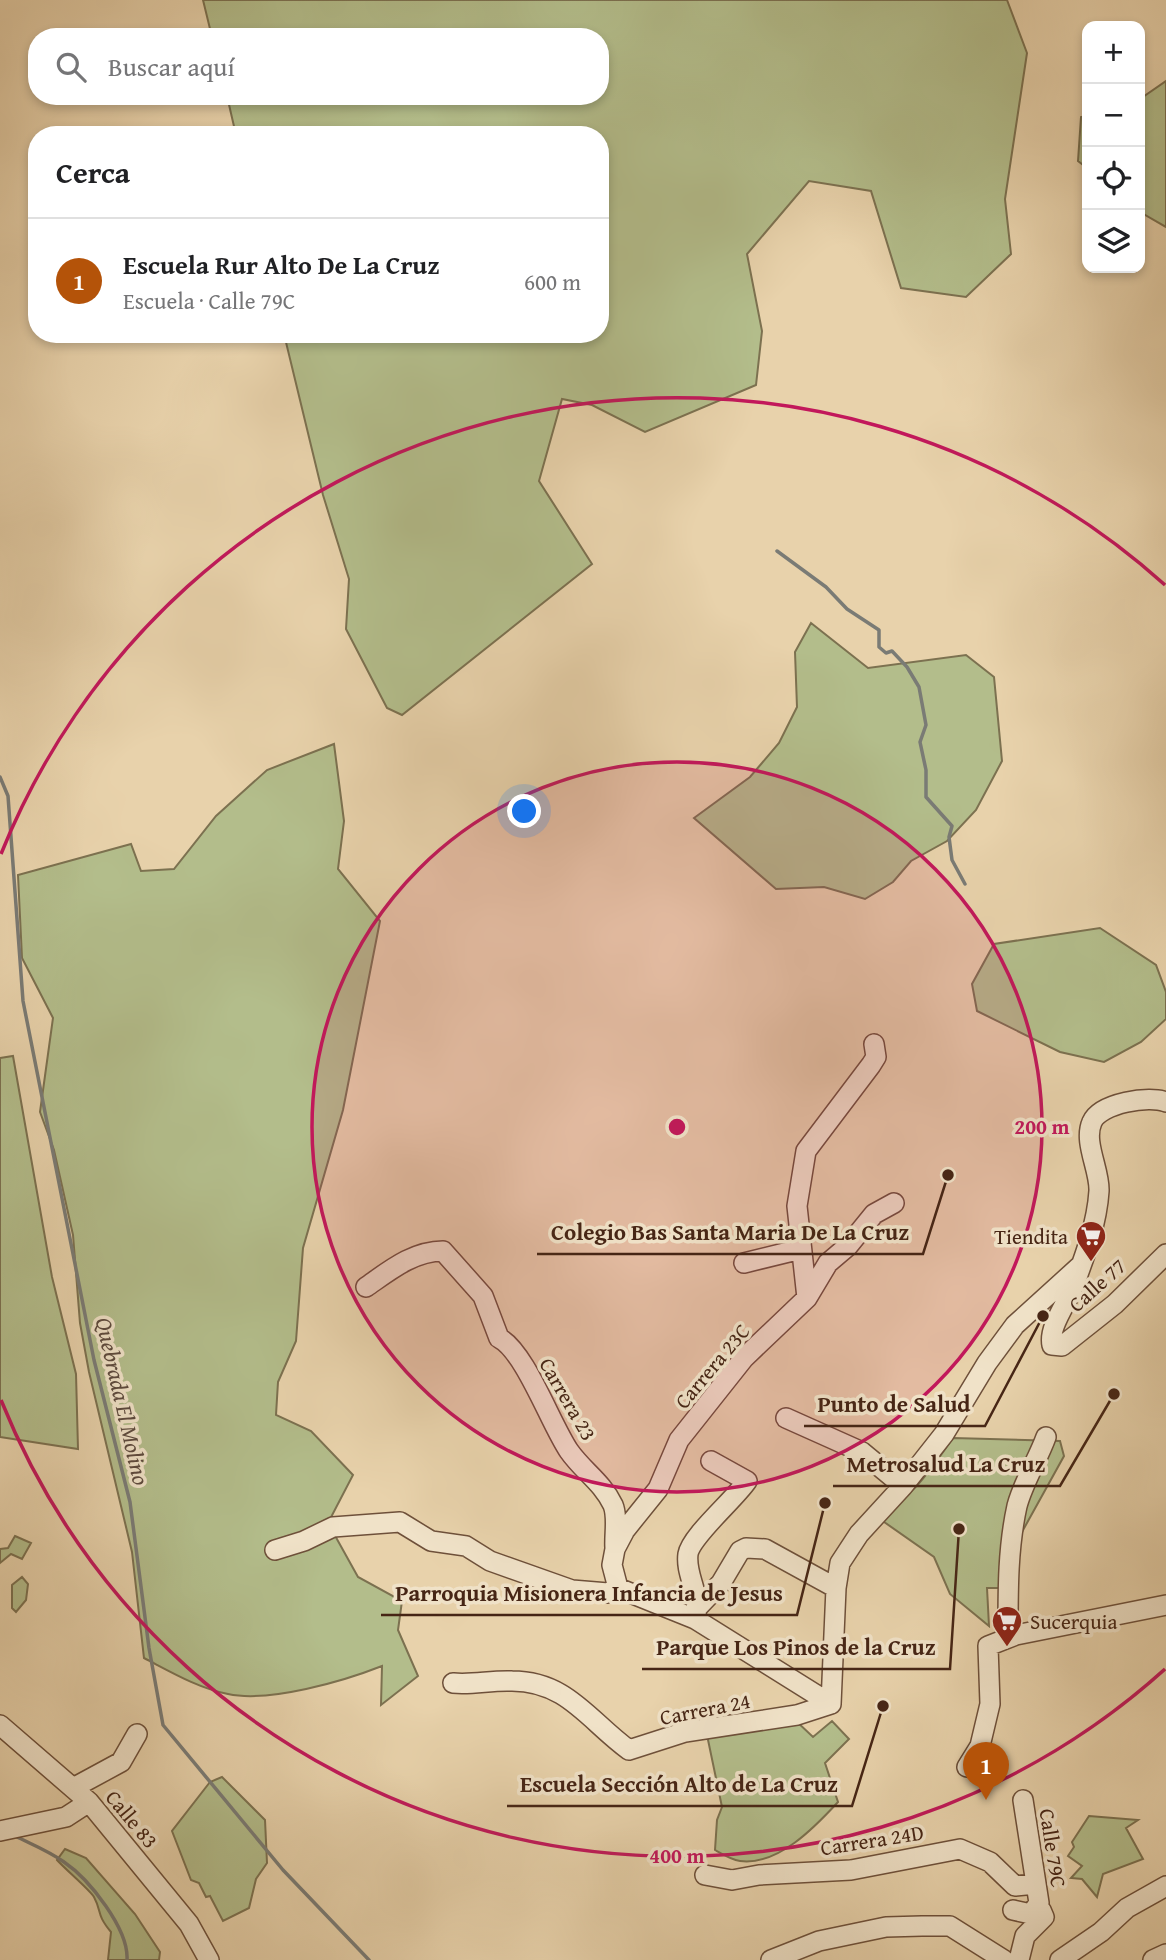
<!DOCTYPE html>
<html lang="es">
<head>
<meta charset="utf-8">
<style>
  body { margin:0; font-family:"Gentium Book Plus",serif; background:#f6f6f6; color:#202124 }
  .controls { position:absolute; right:21px; top:21px; display:grid; overflow:hidden; border-radius:14px; box-shadow:0 4px 10px #0003 }
  .controls button { width:63px; height:63px; display:grid; place-items:center; padding:0; border:0; border-bottom:2px solid #e0e0e0; background:#fff; color:#202124; font:35px sans-serif }
  .you { position:absolute; left:525px; top:812px; width:24px; height:24px; margin:-18px; border:5px solid #fff; border-radius:50%; background:#1a73e8; box-shadow:0 0 0 10px #1a73e833 }
  .badge { display:grid; place-items:center; width:46px; height:46px; border-radius:50%; background:#b45309; color:#fff; font-size:23px; font-weight:700 }
  .pin { position:absolute; translate:-50% -58px; filter:drop-shadow(0 2px 4px #0008) }
  .pin::after { content:''; position:absolute; top:37px; width:24px; height:21px; background:inherit; clip-path:polygon(0 0,100% 0,50% 100%) }
  .list { margin:0; padding:0; list-style:none }
  h2 { display:flex; justify-content:space-between; align-items:center; height:91px; margin:0; padding:0 28px; font-size:30px }
  h2 small { font-size:23px; font-weight:400; color:#757577 }
  .list li { display:grid; grid-template-columns:46px 1fr auto; gap:21px; align-items:center; box-sizing:border-box; height:126px; padding:0 28px; border-top:2px solid #e0e0e0 }
  .list b { display:block; font-size:26px; white-space:nowrap }
  .list p { margin:0; font-size:23px; white-space:nowrap; color:#757577 }
  .list em { font-size:23px; font-style:normal; color:#757577 }
  .icon { flex:none; width:38px; height:38px; fill:none; stroke:currentColor; stroke-width:2; stroke-linecap:round; stroke-linejoin:round }
  .map { position:relative; flex:none; width:1166px; height:1960px; overflow:hidden }
  .search { position:absolute; background:#fff; box-shadow:0 4px 10px #0003; left:28px; top:28px; width:581px; height:77px; display:flex; align-items:center; gap:18px; box-sizing:border-box; padding:0 24px; border-radius:28px; color:#757577; font-size:26px }
  .panel { position:absolute; background:#fff; box-shadow:0 4px 10px #0003; left:28px; top:126px; width:581px; height:217px; border-radius:28px }
  .map>svg:first-child { display:block }
  .green { fill:#b3bd8b; stroke:#7c7150; stroke-width:2 }
  .lines { fill:none; stroke-linecap:round; stroke-linejoin:round }
  .stream { stroke:#7a7b75; stroke-width:3.5 }
  .minor-casing { stroke:#6e503a; stroke-width:22 }
  .minor { stroke:#f0e2c8; stroke-width:19 }
  .ring { fill:none; stroke:#c2185b; stroke-width:3.5 }
  .labels { text-anchor:middle; dominant-baseline:central; stroke-width:7; stroke-linejoin:round; paint-order:stroke }
  .poi-label { font-size:21px; fill:#462515; stroke:#f0e2c8; text-anchor:end }
  .street-label { font-size:21px; fill:#462515; stroke:#f0e2c8 }
  .water-label { font-size:23px; font-style:italic; fill:#5c493d; stroke:#f0e2c8 }
  .centre { fill:#c2185b; stroke:#f0e2c8; stroke-width:3.5 }
  .ring-label { font-size:21px; text-anchor:middle; font-weight:bold; fill:#c2185b; stroke:#f0e2c8; stroke-width:7; stroke-linejoin:round; paint-order:stroke }
  .leader { fill:none; stroke:#462515; stroke-width:2.5 }
  .callout-dot { fill:#462515; stroke:#f0e2c8; stroke-width:2.5 }
  .callout-label { font-size:23px; text-anchor:middle; font-weight:bold; fill:#462515; stroke:#f0e2c8; stroke-width:7; stroke-linejoin:round; paint-order:stroke }
</style>
</head>
<body>
<div class="map">
<svg width="1166" height="1960" viewBox="0 0 1166 1960">
  <rect width="100%" height="100%" fill="#e8d2ab"/>
  <filter id="stains"><feTurbulence type="fractalNoise" baseFrequency=".00286" numOctaves="4"/><feColorMatrix values="0 0 0 0 .2 0 0 0 0 .09 0 0 0 0 .02 0 0 0 .5 -.17"/></filter>
  <radialGradient id="worn" r=".72"><stop offset=".6" stop-color="#630" stop-opacity="0"/><stop offset="1" stop-color="#630" stop-opacity=".3"/></radialGradient>
  <path class="green" d="M203,0H1007L1027,53L1005,199L1011,254L966,297L901,288L871,191L809,181L747,254L762,331L756,385L645,432L592,405L562,399L539,481L592,564L402,715L387,708L346,629L349,579L323,495L284,334H600V135H236L227,96H600V37H212Z
    M1166,81V227L1140,212V99Z
    M1087,116V168L1078,161L1081,117Z
    M811,623L868,668L966,655L994,677L1002,761L976,810L947,841L911,861L893,882L865,899L824,887L776,889L694,818L750,777L779,743L797,707L795,652Z
    M334,744L344,821L338,869L380,921L343,1110L303,1248L296,1341L278,1382L276,1415L311,1431L353,1475L328,1523L358,1577L402,1601L398,1630L418,1676L381,1705L382,1666C344,1681 269,1703 228,1694C198,1688 171,1672 144,1658L132,1552L89,1372L80,1323L73,1235L54,1150L40,1112L53,1018L22,958L18,875L131,844L141,871L174,869L216,816L267,770Z
    M1100,928L1156,965L1166,992V1019L1141,1042L1104,1062L1060,1052L977,1011L972,984L994,944Z
    M13,1056L52,1277L76,1374L78,1449L0,1437V1058Z
    M953,1438L1060,1441L1064,1456L1017,1541L1012,1588H987L989,1626L950,1594L934,1557L877,1517C912,1499 930,1470 953,1438Z
    M15,1536L31,1543L22,1559L11,1554L0,1563V1549L8,1548Z
    M22,1577L28,1584L26,1600L16,1612L12,1608V1585Z
    M795,1720L813,1737L832,1721L849,1739L825,1763L838,1802C815,1827 778,1866 740,1861C732,1860 722,1854 715,1850L717,1820L722,1807L707,1735Z
    M222,1777L265,1820L267,1863L256,1879L249,1908L223,1921L210,1896L206,1897L199,1883L191,1880L172,1831L210,1782Z
    M1089,1816L1138,1820L1126,1828L1143,1859L1103,1874L1097,1897L1082,1879L1071,1878L1082,1866L1068,1856L1074,1847L1072,1842Z
    M65,1849L86,1858L135,1914L160,1952L159,1960H108L111,1932C96,1914 102,1912 94,1897C90,1890 65,1869 57,1860Z"/>
  <g class="lines">
    <path class="stream" d="M777,551L826,587L847,609L879,630V647L886,653L892,651L907,667L919,687L926,725L920,742L926,770V797L952,826L949,837L952,860L965,884
      M0,777L8,796L23,1001L94,1360L130,1502L149,1648L163,1725L283,1870L369,1960
      M15,1836C31,1844 49,1851 64,1862C89,1879 129,1929 127,1960"/>
    <g class="minor-casing">
      <path id="minor" d="M1166,1102C1150,1095 1100,1103 1092,1122C1083,1142 1100,1170 1099,1191C1097,1223 1085,1256 1074,1285C1068,1302 1048,1327 1052,1345L1062,1346L1115,1304L1166,1254
        M744,1263L801,1249
        M366,1287C389,1271 413,1251 443,1251L483,1296L499,1338C525,1351 551,1425 569,1451C583,1471 602,1482 613,1505C618,1517 614,1535 615,1548
        M807,1298L797,1206L806,1151L871,1065L876,1057L874,1044
        M786,1418L862,1452L903,1486
        M275,1550L304,1541L333,1527L400,1522L431,1541L466,1546L490,1561L572,1590L608,1593L618,1588L695,1619L831,1704
        M618,1588L612,1565L615,1549L625,1530L658,1489L679,1440L744,1358L807,1298L828,1263L848,1246L874,1214L894,1203
        M699,1606L721,1583L740,1551L746,1548L765,1549L836,1588
        M695,1619C702,1594 685,1576 688,1554C691,1536 734,1500 747,1481L711,1461
        M1016,1635L1008,1630C1008,1588 1008,1547 1017,1506C1023,1483 1038,1459 1046,1437
        M453,1683C473,1685 491,1680 512,1681C567,1681 589,1721 629,1750L685,1732L797,1715L831,1704
        M831,1704L836,1588L840,1563L859,1534L903,1486L944,1434L987,1363L1015,1325L1080,1266
        M0,1725L89,1802L189,1924L209,1960
        M967,1767L980,1746L990,1704L988,1646L1016,1635L1166,1605
        M73,1788L121,1762L137,1734
        M0,1831L66,1817L89,1802
        M705,1875L732,1880L759,1875L851,1870L960,1849L990,1862L1015,1886L1036,1884
        M1013,1910L1031,1914
        M771,1960L819,1941L886,1927L922,1926H950L1004,1960
        M1019,1960L1025,1936L1044,1917L1041,1910L1031,1914L1039,1903L1023,1800
        M1060,1960L1101,1932L1127,1908L1166,1886
        M1153,1960L1166,1954"/>
    </g>
    <use href="#minor" class="minor"/>
  </g>
  <circle cx="677" cy="1127" r="365" fill="#c2185b" fill-opacity=".12"/>
  <g class="ring">
    <circle cx="677" cy="1127" r="365"/>
    <path d="M1165 1669A729 729 0 0 1 1 1400M1 854A729 729 0 0 1 1165 585"/>
  </g>
  <defs>
    <g id="supermarket-pin" transform="scale(1.575)"><path d="M0 17L-7.5 6A9.5 9.5 0 1 1 7.5 6Z" fill="#8f2418" stroke="#f0e2c8"/><path d="M-6-5.5h2.5l.6 2H6L4.5 2H-2.5L-4.4-4H-6ZM-1.5 3.2a1.3 1.3 0 1 0 .1 0ZM3 3.2a1.3 1.3 0 1 0 .1 0Z" fill="#fff"/></g>
  </defs>
  <g fill-rule="evenodd">
    <use href="#supermarket-pin" x="1091" y="1236"/>
    <use href="#supermarket-pin" x="1007" y="1621"/>
  </g>
  <g class="labels">
    <g class="poi-label">
      <text x="1068" y="1236">Tiendita</text>
      <text x="1030" y="1621" text-anchor="start">Sucerquia</text>
    </g>
    <g class="street-label">
      <text transform="translate(1097 1285) rotate(-42)">Calle 77</text>
      <text transform="translate(712 1366) rotate(-50)">Carrera 23C</text>
      <text transform="translate(568 1399) rotate(60)">Carrera 23</text>
      <text transform="translate(705 1709) rotate(-11)">Carrera 24</text>
      <text transform="translate(132 1819) rotate(50)">Calle 83</text>
      <text transform="translate(872 1840) rotate(-9)">Carrera 24D</text>
      <text transform="translate(1053 1848) rotate(81)">Calle 79C</text>
    </g>
    <g class="water-label">
      <text transform="translate(123 1401) rotate(77)">Quebrada El Molino</text>
    </g>
  </g>
  <circle cx="677" cy="1127" r="10" class="centre"/>
  <g class="ring-label">
    <text x="1042" y="1134">200 m</text>
    <text x="677" y="1863">400 m</text>
  </g>
  <path class="leader" d="M948 1175L923 1254H537M1043 1316L985 1426H804M1114 1394L1060 1486H833M825 1503L797 1615H381M959 1529L950 1669H642M883 1706L852 1806H507"/>
  <g class="callout-dot">
    <circle cx="948" cy="1175" r="7"/>
    <circle cx="1043" cy="1316" r="7"/>
    <circle cx="1114" cy="1394" r="7"/>
    <circle cx="825" cy="1503" r="7"/>
    <circle cx="959" cy="1529" r="7"/>
    <circle cx="883" cy="1706" r="7"/>
  </g>
  <g class="callout-label">
    <text x="730" y="1240">Colegio Bas Santa Maria De La Cruz</text>
    <text x="894" y="1412">Punto de Salud</text>
    <text x="946" y="1472">Metrosalud La Cruz</text>
    <text x="589" y="1601">Parroquia Misionera Infancia de Jesus</text>
    <text x="796" y="1655">Parque Los Pinos de la Cruz</text>
    <text x="679" y="1792">Escuela Sección Alto de La Cruz</text>
  </g>
  <rect width="100%" height="100%" filter="url(#stains)"/>
  <rect width="100%" height="100%" fill="url(#worn)"/>
</svg>
<div class="controls">
<button>+</button>
<button>−</button>
<button><svg class="icon" aria-label="locate" viewBox="0 0 24 24"><circle cx="12" cy="12" r="6"/><path d="M12 2v4M12 18v4M2 12h4M18 12h4"/></svg></button>
<button><svg class="icon" aria-label="layers" viewBox="0 0 24 24"><path d="M12 4l9 5-9 5-9-5zM3 14l9 5 9-5"/></svg></button>
</div>
<div class="you"></div>
<div class="pin badge" style="left:986px;top:1800px">1</div>
<div class="search"><svg class="icon" aria-label="search" viewBox="0 0 24 24"><circle cx="10" cy="10" r="6"/><path d="M15 15l6 6"/></svg>Buscar aquí</div>
<section class="panel">
<h2>Cerca<small></small></h2>
<ul class="list">
<li><span class="badge">1</span><div><b>Escuela Rur Alto De La Cruz</b><p>Escuela · Calle 79C</p></div><em>600 m</em></li>
</ul>
</section>
</div>
</body>
</html>
